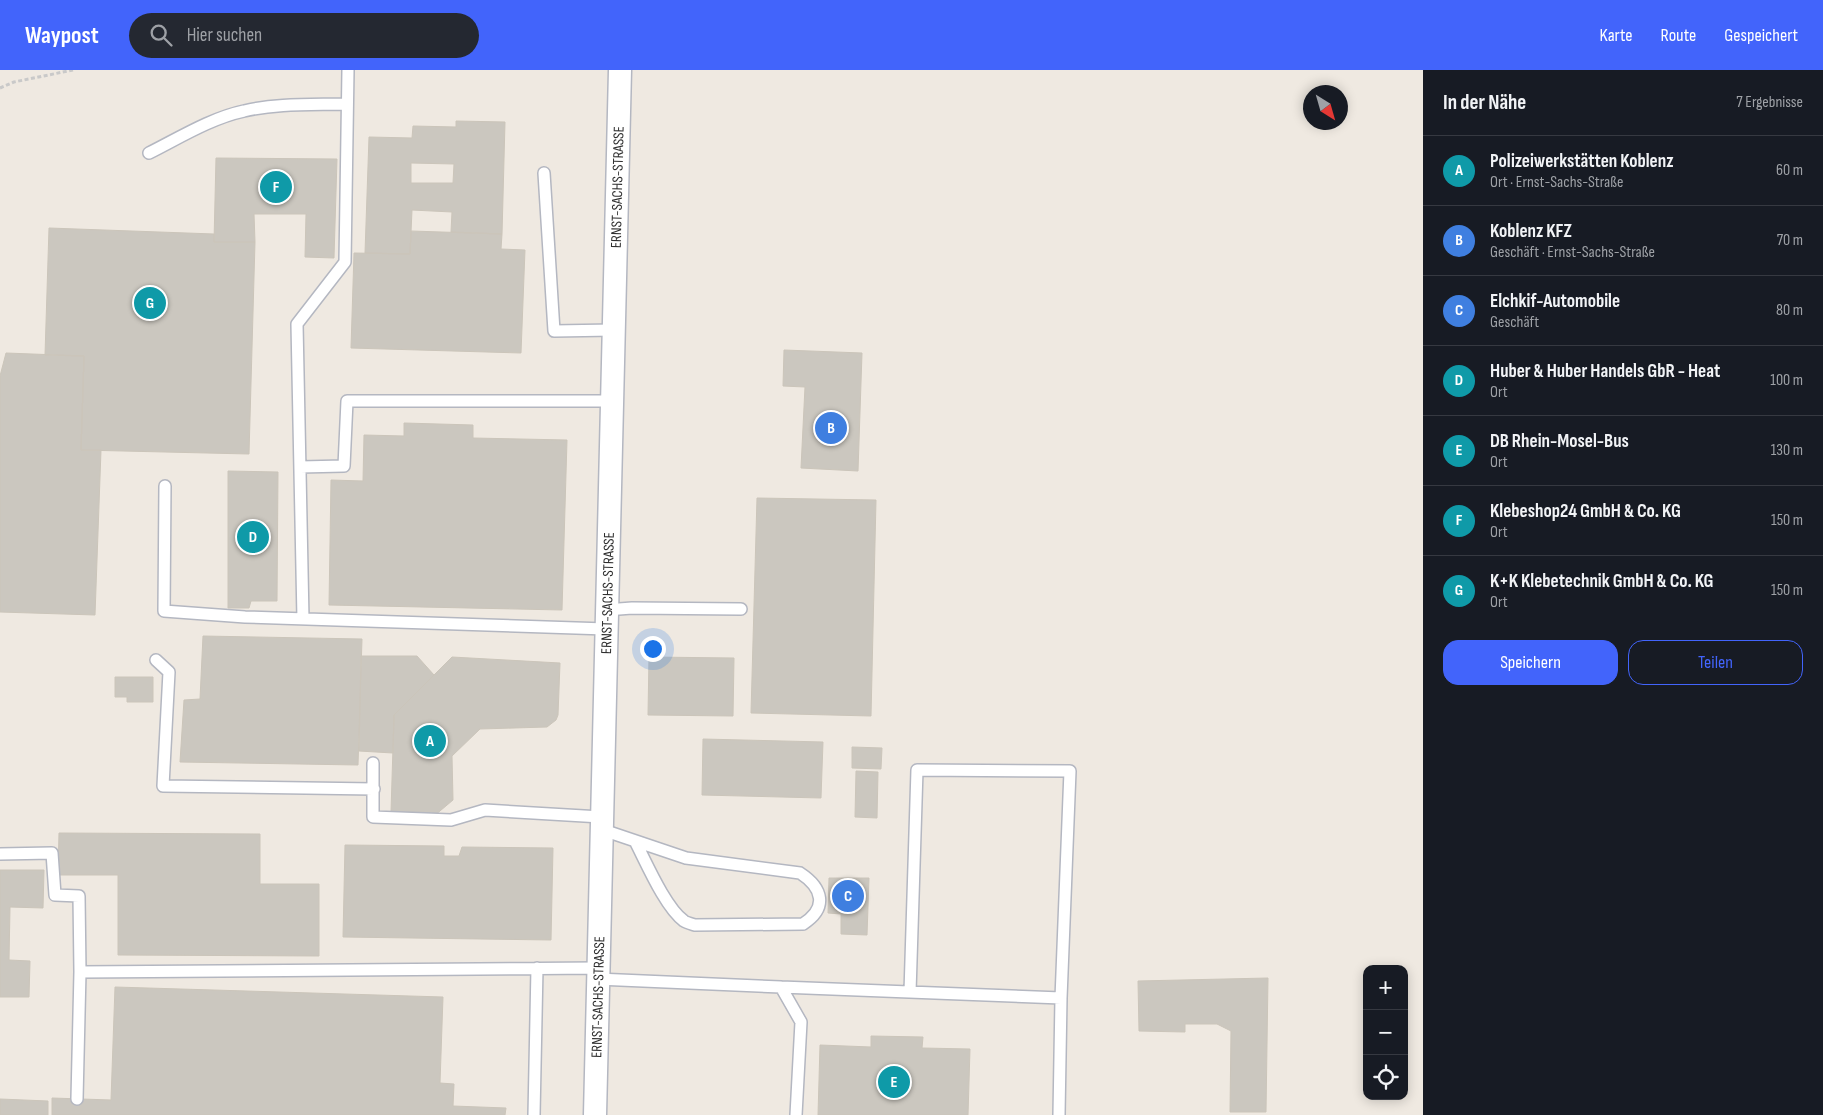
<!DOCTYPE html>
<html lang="de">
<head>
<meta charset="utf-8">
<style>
  body { margin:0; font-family:"Sofia Sans Condensed",sans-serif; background:#242831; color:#f1f3f6 }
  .controls { position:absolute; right:15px; bottom:15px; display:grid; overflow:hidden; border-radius:10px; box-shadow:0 2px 12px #0003 }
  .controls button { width:45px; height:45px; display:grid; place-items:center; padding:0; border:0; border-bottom:1px solid #363941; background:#171b24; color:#f1f3f6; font:25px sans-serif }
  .compass { position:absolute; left:1303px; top:15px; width:45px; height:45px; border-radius:50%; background:#171b24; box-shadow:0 2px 12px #0003; rotate:143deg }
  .you { position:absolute; left:652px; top:578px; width:18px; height:18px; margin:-12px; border:4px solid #fff; border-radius:50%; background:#1a73e8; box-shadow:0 0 0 8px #1a73e833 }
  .badge { display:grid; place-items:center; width:32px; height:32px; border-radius:50%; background:#4264fb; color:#fff; font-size:16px; font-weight:700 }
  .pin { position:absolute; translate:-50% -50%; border:2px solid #fff; box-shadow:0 1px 5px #0006 }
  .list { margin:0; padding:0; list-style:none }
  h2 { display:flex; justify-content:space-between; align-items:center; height:65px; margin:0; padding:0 20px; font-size:21px }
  h2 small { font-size:16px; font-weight:400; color:#9ea1a6 }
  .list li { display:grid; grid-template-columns:32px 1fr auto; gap:15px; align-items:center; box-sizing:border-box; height:70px; padding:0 20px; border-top:1px solid #363941 }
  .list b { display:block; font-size:19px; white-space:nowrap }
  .list p { margin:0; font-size:16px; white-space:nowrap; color:#9ea1a6 }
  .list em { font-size:16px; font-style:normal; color:#9ea1a6 }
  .actions { display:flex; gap:10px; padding:15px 20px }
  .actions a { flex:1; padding:11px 0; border:1px solid #4264fb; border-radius:15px; text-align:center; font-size:18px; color:#4264fb }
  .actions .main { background:#4264fb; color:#fff }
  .icon { flex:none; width:28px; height:28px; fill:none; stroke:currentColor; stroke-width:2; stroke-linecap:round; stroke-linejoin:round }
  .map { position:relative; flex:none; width:1423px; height:1045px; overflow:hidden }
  header { display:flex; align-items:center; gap:30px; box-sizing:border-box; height:70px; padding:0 25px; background:#4264fb; color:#fff }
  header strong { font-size:24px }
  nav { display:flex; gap:28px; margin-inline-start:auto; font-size:18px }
  .search { width:350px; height:45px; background:#242831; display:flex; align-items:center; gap:12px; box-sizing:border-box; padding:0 18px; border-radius:28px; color:#9ea1a6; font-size:19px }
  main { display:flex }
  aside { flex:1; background:#171b24 }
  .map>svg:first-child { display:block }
  .building { fill:#cbc7bf; stroke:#cbc5ba; fill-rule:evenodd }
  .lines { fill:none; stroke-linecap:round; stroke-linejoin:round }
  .service-casing { stroke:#b4b7c1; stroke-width:14 }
  .minor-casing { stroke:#b4b7c1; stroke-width:25 }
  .path { stroke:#c9c9c9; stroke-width:3; stroke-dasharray:4 2.5; stroke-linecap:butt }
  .service { stroke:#fff; stroke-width:11 }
  .minor { stroke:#fff; stroke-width:22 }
  .labels { text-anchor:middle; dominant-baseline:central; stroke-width:4.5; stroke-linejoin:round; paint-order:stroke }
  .street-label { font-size:15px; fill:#2e2e2e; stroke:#fff }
</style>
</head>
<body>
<header>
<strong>Waypost</strong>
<div class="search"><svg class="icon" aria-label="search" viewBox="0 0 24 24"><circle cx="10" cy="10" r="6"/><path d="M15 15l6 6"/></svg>Hier suchen</div>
<nav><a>Karte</a><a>Route</a><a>Gespeichert</a></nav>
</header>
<main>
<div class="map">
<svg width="1423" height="1045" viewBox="0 0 1423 1045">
  <rect width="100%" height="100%" fill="#efe9e1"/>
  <path class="building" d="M456,51L505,52L502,164L451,162L452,142L412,140L410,184L365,183L369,67L412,68L413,56L456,57ZM411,93L454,94L453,113H411Z
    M216,88L337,89L334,188L305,187L306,144H254L255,172H214Z
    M49,158L214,164V172H255L249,384L81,380L84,286L45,285Z
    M411,161L502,164L501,179L525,180L521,283L351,278L354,183L410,184Z
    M784,280L862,283L858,401L801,398L805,317L783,316Z
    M6,283L84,286L81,380H101L95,545L0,542V306Z
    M404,353L473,355V368L567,370L562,540L329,535L331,410L363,411L364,365L404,366Z
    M228,401L278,402L277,531H251L249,538H228Z
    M757,428L876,430L871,646L751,643Z
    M203,566L362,569L358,695L180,692L184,630L200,629Z
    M361,586H417L434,605L394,645L393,683L359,681Z
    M452,587L560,593L558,645L556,650L547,657L480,659L452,686L453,730L434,746L391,742L394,645Z
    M649,587L734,588L733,646L648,645Z
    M115,607H153V632H127V627H115Z
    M703,669L823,672L821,728L702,725Z
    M852,677L882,678L881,699L852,698Z
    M856,701L878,702L877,748L855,747Z
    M59,763L260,764V814H319V886L118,885V805H58Z
    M345,775L444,776V786H459L462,777L553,778L551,870L343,867Z
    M0,800H44L43,838L10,837L9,890L30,891L29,927H0Z
    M829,808H869L867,865L841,864V844L828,843Z
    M1268,908L1266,1042H1230L1231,961L1217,954H1185V962L1139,961L1138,911Z
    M115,917L443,927L440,1013L454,1014L453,1036L506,1038L505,1045H52V1028L111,1030Z
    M871,966L923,967L922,978L970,979L968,1045H818L820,975L871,977Z
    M0,1029L48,1031V1045H0Z"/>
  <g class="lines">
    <g class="service-casing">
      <path id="service" d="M149,83C179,68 211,48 244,41C277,33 313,35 347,34
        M544,103L554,261L613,260
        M300,397L344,396L347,331H612
        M165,416L164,541L245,547L606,559
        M606,540L632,538L741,539
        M303,549L297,254L345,192L348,0
        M156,590L169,602L163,716L374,719
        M373,693V747L451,750L485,740L601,747
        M600,759L686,788L800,803C823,818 828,838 803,854L695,855C692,854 687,853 684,851C665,837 646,792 635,771
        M0,784L52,783L55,825L79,826L80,902
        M597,909L781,917L801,952L796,1045
        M781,917L1061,928
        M910,922L917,700L1070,701L1061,928L1059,1045
        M77,1029L80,902L597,898
        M534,1045L537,898"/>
    </g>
    <g class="minor-casing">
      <g id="minor">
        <path id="s1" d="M595,1045L620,0"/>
      </g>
    </g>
    <path class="path" d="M0,18L14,12L73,0"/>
    <use href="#service" class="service"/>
    <use href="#minor" class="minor"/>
  </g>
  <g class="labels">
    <g class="street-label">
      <text stroke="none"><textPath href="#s1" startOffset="928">ERNST-SACHS-STRASSE</textPath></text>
      <text stroke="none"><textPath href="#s1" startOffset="522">ERNST-SACHS-STRASSE</textPath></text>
      <text stroke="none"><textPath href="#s1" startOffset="118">ERNST-SACHS-STRASSE</textPath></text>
    </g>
  </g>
</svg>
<div class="controls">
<button>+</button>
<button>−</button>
<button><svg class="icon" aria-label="locate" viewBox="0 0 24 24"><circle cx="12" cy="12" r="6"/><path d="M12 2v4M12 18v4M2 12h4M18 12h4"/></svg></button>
</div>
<svg class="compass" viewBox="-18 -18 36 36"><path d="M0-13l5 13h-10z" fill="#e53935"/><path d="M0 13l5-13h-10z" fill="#9ea1a6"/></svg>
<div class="you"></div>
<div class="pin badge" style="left:430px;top:671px;background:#0f9aa8">A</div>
<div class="pin badge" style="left:831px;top:358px;background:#3f7fe0">B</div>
<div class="pin badge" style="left:848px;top:826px;background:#3f7fe0">C</div>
<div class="pin badge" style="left:253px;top:467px;background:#0f9aa8">D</div>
<div class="pin badge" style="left:894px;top:1012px;background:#0f9aa8">E</div>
<div class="pin badge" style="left:276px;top:117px;background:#0f9aa8">F</div>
<div class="pin badge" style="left:150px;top:233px;background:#0f9aa8">G</div>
</div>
<aside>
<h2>In der Nähe<small>7 Ergebnisse</small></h2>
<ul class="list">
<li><span class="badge" style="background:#0f9aa8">A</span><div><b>Polizeiwerkstätten Koblenz</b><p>Ort · Ernst-Sachs-Straße</p></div><em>60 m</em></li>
<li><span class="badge" style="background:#3f7fe0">B</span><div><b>Koblenz KFZ</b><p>Geschäft · Ernst-Sachs-Straße</p></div><em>70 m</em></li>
<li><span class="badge" style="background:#3f7fe0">C</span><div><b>Elchkif-Automobile</b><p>Geschäft</p></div><em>80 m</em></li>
<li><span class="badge" style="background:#0f9aa8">D</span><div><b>Huber &amp; Huber Handels GbR - Heat</b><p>Ort</p></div><em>100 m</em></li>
<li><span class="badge" style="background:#0f9aa8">E</span><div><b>DB Rhein-Mosel-Bus</b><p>Ort</p></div><em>130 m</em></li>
<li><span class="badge" style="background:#0f9aa8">F</span><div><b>Klebeshop24 GmbH &amp; Co. KG</b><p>Ort</p></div><em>150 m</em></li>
<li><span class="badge" style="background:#0f9aa8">G</span><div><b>K+K Klebetechnik GmbH &amp; Co. KG</b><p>Ort</p></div><em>150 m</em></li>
</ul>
<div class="actions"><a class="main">Speichern</a><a>Teilen</a></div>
</aside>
</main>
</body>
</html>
